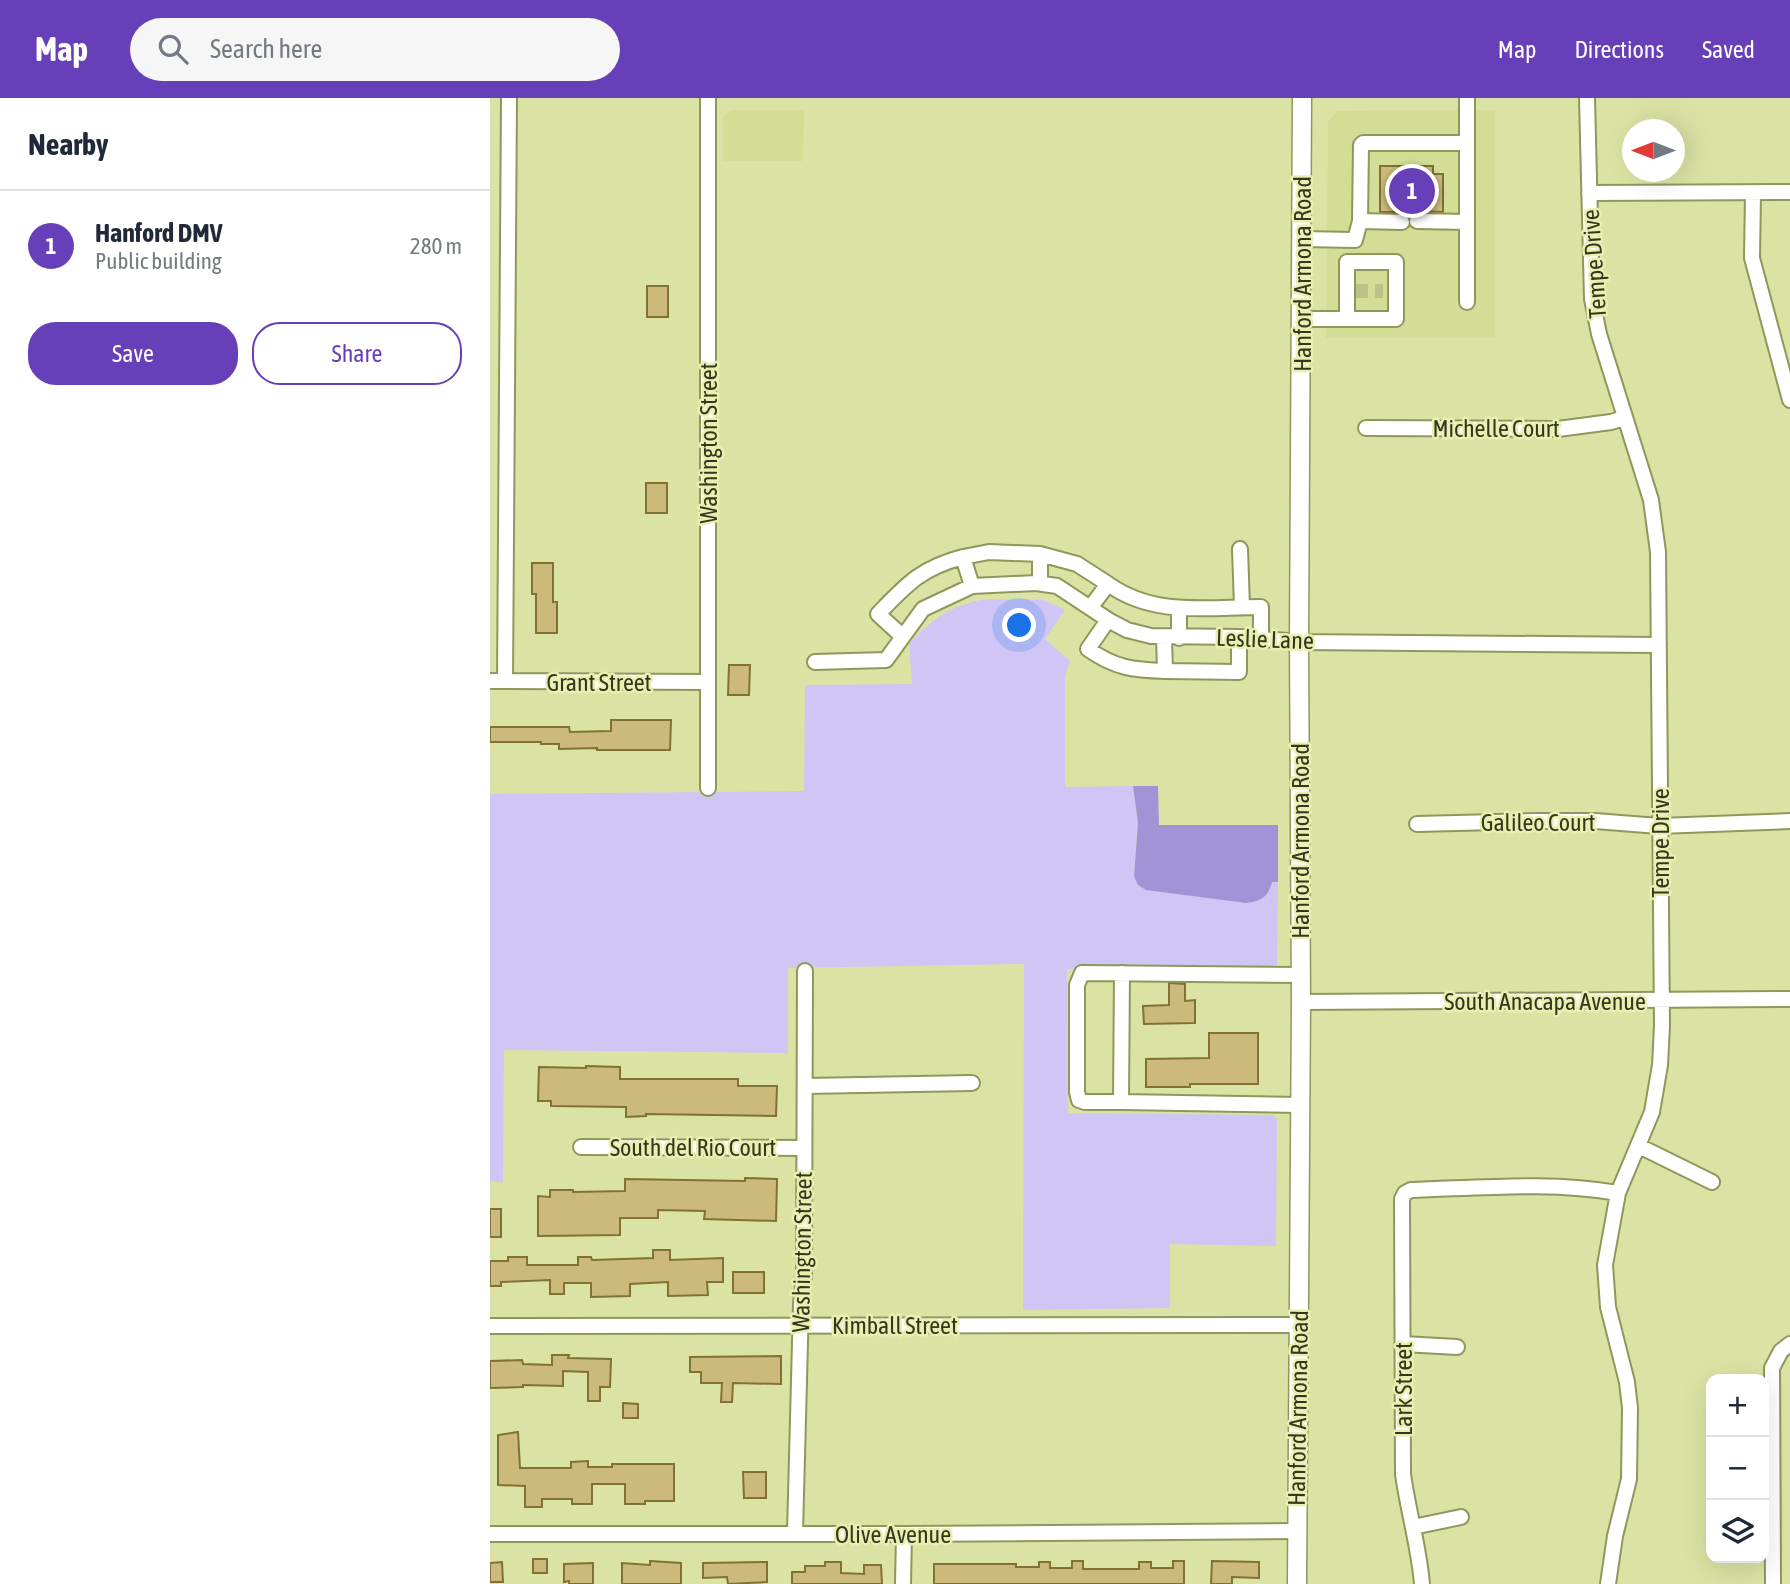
<!DOCTYPE html>
<html lang="en">
<head>
<meta charset="utf-8">
<style>
  body { margin:0; font-family:"Asap Condensed",sans-serif; background:#f6f6f7; color:#1f2937 }
  .controls { position:absolute; right:21px; bottom:21px; display:grid; overflow:hidden; border-radius:14px; box-shadow:0 7px 28px #0002 }
  .controls button { width:63px; height:63px; display:grid; place-items:center; padding:0; border:0; border-bottom:2px solid #e0e1e3; background:#fff; color:#1f2937; font:35px sans-serif }
  .compass { position:absolute; left:1132px; top:21px; width:63px; height:63px; border-radius:50%; background:#fff; box-shadow:0 7px 28px #0002; rotate:270deg }
  .you { position:absolute; left:530px; top:528px; width:24px; height:24px; margin:-18px; border:5px solid #fff; border-radius:50%; background:#1a73e8; box-shadow:0 0 0 10px #1a73e833 }
  .badge { display:grid; place-items:center; width:46px; height:46px; border-radius:50%; background:#673fb8; color:#fff; font-size:23px; font-weight:700 }
  .pin { position:absolute; translate:-50% -50%; border:4px solid #fff; box-shadow:0 2px 7px #0006 }
  .list { margin:0; padding:0; list-style:none }
  h2 { display:flex; justify-content:space-between; align-items:center; height:91px; margin:0; padding:0 28px; font-size:30px }
  h2 small { font-size:23px; font-weight:400; color:#747a83 }
  .list li { display:grid; grid-template-columns:46px 1fr auto; gap:21px; align-items:center; box-sizing:border-box; height:112px; padding:0 28px; border-top:2px solid #e0e1e3 }
  .list b { display:block; font-size:26px; white-space:nowrap }
  .list p { margin:0; font-size:23px; white-space:nowrap; color:#747a83 }
  .list em { font-size:23px; font-style:normal; color:#747a83 }
  .actions { display:flex; gap:14px; padding:21px 28px }
  .actions a { flex:1; padding:16px 0; border:2px solid #673fb8; border-radius:28px; text-align:center; font-size:24px; color:#673fb8 }
  .actions .main { background:#673fb8; color:#fff }
  .icon { flex:none; width:38px; height:38px; fill:none; stroke:currentColor; stroke-width:2; stroke-linecap:round; stroke-linejoin:round }
  .map { position:relative; flex:none; width:1300px; height:1486px; overflow:hidden }
  header { display:flex; align-items:center; gap:42px; box-sizing:border-box; height:98px; padding:0 35px; background:#673fb8; color:#fff }
  header strong { font-size:33px }
  nav { display:flex; gap:38px; margin-inline-start:auto; font-size:24px }
  .search { width:490px; height:63px; background:#f6f6f7; display:flex; align-items:center; gap:18px; box-sizing:border-box; padding:0 24px; border-radius:38px; color:#747a83; font-size:26px }
  main { display:flex }
  aside { flex:1; background:#fff }
  .map>svg:first-child { display:block }
  .built { fill:#d4dd95 }
  .green { fill:#d0c6f6 }
  .forest { fill:#a293d6 }
  .building { fill:#ccba7d; stroke:#827135; stroke-width:2 }
  .lines { fill:none; stroke-linecap:round; stroke-linejoin:round }
  .minor-tunnel { stroke:#bac189; stroke-width:14; stroke-dasharray:14 7; stroke-linecap:butt }
  .minor-casing { stroke:#90975a; stroke-width:18 }
  .major-casing { stroke:#90975a; stroke-width:21 }
  .minor { stroke:#fff; stroke-width:14 }
  .major { stroke:#fff; stroke-width:18 }
  .labels { text-anchor:middle; dominant-baseline:central; stroke-width:5; stroke-linejoin:round; paint-order:stroke }
  .street-label { font-size:24px; fill:#34371d; stroke:#e8f0b1 }
</style>
</head>
<body>
<header>
<strong>Map</strong>
<div class="search"><svg class="icon" aria-label="search" viewBox="0 0 24 24"><circle cx="10" cy="10" r="6"/><path d="M15 15l6 6"/></svg>Search here</div>
<nav><a>Map</a><a>Directions</a><a>Saved</a></nav>
</header>
<main>
<aside>
<h2>Nearby<small></small></h2>
<ul class="list">
<li><span class="badge">1</span><div><b>Hanford DMV</b><p>Public building</p></div><em>280 m</em></li>
</ul>
<div class="actions"><a class="main">Save</a><a>Share</a></div>
</aside>
<div class="map">
<svg width="1300" height="1486" viewBox="0 0 1300 1486">
  <rect width="100%" height="100%" fill="#dbe3a4"/>
  <path class="built" d="M241,12H314L313,63H233V19Z
    M1005,12V240H836L838,24L847,13Z"/>
  <path class="green" d="M496,501L554,502L575,512L555,541L580,563L575,578V689L643,688L648,725L644,777L788,784L787,870L577,871L578,1015L783,1017L787,1021L786,1148L680,1146V1210L533,1212L534,866L298,870V955L14,952L13,1084H0V696L314,693L315,587L422,586L419,546C443,520 461,507 496,501Z"/>
  <path class="forest" d="M643,688H668L669,727H788V784H782C778,799 772,803 756,805L656,792L648,787L644,778L648,725Z"/>
  <path class="building" d="M890,68H943V76H953V114L927,113L919,118L912,114H890Z
    M157,188H178V219H157Z
    M156,385H177V415H156Z
    M42,465H63V504H67V535H46V496H42Z
    M239,567H260L259,597H238Z
    M121,622H181L180,652H107V650L69,651V646H51V644H0V629H79L80,634L121,633Z
    M679,885L695,886V903L705,902V925L654,926L653,908L679,907Z
    M719,935H768V986H700V989H656V961L719,960Z
    M96,968L130,969V981H248V988H287L286,1018L156,1016V1018L136,1019V1009L61,1008V1003H48L49,969L96,970Z
    M255,1080L287,1081L286,1123L214,1121L215,1113L168,1112V1120H130V1137L48,1138V1098L60,1099V1092H83V1094L135,1093V1081L255,1083Z
    M0,1111H11V1139H0Z
    M163,1152H180V1162L233,1160V1184H217L218,1197L178,1198V1184L140,1186V1198L101,1199V1185H74V1196H60V1182L11,1184V1188H0V1163H18V1159H37V1167H88V1159H101L102,1162L163,1160Z
    M243,1174H274V1195H243Z
    M62,1257H79L78,1260L121,1261L120,1289H110V1303H98V1274L73,1273V1288L33,1287V1289L0,1290V1263L32,1262L33,1266L62,1267Z
    M291,1258V1286L243,1285L242,1304H231L232,1285H211V1274H200V1259Z
    M133,1305L148,1306V1320H133Z
    M28,1334L30,1370H81V1364L98,1363V1369H122V1366H184V1403H155V1406H135V1386H102V1406H82V1401H52V1409H35V1388L8,1387V1337Z
    M253,1374H276V1400H254Z
    M43,1461H57V1475H43Z
    M160,1463L191,1465V1486H132V1465L160,1467Z
    M582,1463H593V1471H649V1464H661V1470H683V1463H694V1486H444V1466H526V1469H549V1464H560V1470H582Z
    M722,1463L769,1464V1480L742,1479V1486H721Z
    M12,1464L13,1484H0V1465Z
    M277,1464V1484L238,1486L237,1479L213,1480V1465Z
    M335,1464H351V1475L374,1476V1467H391L392,1486H302V1474H315V1468H335Z
    M103,1465V1486H79V1483L74,1484V1466Z"/>
  <g class="lines">
    <path class="minor-tunnel" d="M864,193H893"/>
    <g class="minor-casing">
      <path id="minor" d="M977,0V204
        M1097,0L1102,201L1109,236L1161,402L1168,454L1172,928L1170,967L1162,1014L1128,1095L1115,1167L1118,1209L1137,1284L1140,1310L1139,1381L1125,1438L1118,1486
        M1099,95L1300,94
        M1263,95L1262,160L1300,302
        M870,123L912,124
        M927,123L977,124
        M812,141L865,142L870,123L871,47L873,45H977
        M811,221H906V164H857V221
        M876,330L1068,331L1121,324L1134,320
        M750,451L752,509
        M550,456L587,466L618,486L600,510
        M473,459L499,454L550,456V485
        M618,486C664,519 717,509 771,509V540
        M618,522L598,551C625,570 643,572 675,573L674,539
        M412,538L388,516C417,486 431,470 473,459L482,488
        M689,540V510
        M325,564L396,562L433,511L482,488L546,485L567,488L620,523L637,532L661,538L750,539L809,544L1169,547
        M675,573L749,574V539
        M0,583L218,584
        M15,583L19,0
        M218,690V0
        M927,726L1047,723H1105L1169,728L1300,723
        M632,875L631,1004L810,1007
        M811,904L1300,901
        M315,988L482,985
        M631,1004H595L589,1002L587,994V887L592,875L811,877
        M1149,1048L1222,1084
        M91,1049L314,1050
        M0,1228L810,1227
        M913,1246L967,1249
        M923,1429L971,1419
        M305,1435L311,1206L314,1178L315,873
        M0,1436H414L807,1433
        M413,1486L414,1436
        M932,1486C929,1449 918,1413 913,1376L912,1101L915,1095L921,1092C989,1090 1061,1083 1128,1095
        M1283,1486L1282,1270L1291,1253L1300,1246"/>
    </g>
    <g class="major-casing">
      <path id="major" d="M807,1486L811,904L809,544L812,0"/>
    </g>
    <use href="#minor" class="minor"/>
    <use href="#major" class="major"/>
  </g>
  <g class="labels">
    <g class="street-label">
      <text transform="translate(1104 166) rotate(-94)">Tempe Drive</text>
      <text transform="translate(812 176) rotate(-90)">Hanford Armona Road</text>
      <text x="1006" y="330">Michelle Court</text>
      <text transform="translate(218 345) rotate(-90)">Washington Street</text>
      <text transform="translate(775 541) rotate(2)">Leslie Lane</text>
      <text x="109" y="584">Grant Street</text>
      <text x="1048" y="724">Galileo Court</text>
      <text transform="translate(810 743) rotate(-90)">Hanford Armona Road</text>
      <text transform="translate(1170 745) rotate(-90)">Tempe Drive</text>
      <text x="1055" y="903">South Anacapa Avenue</text>
      <text x="203" y="1049">South del Rio Court</text>
      <text transform="translate(312 1154) rotate(-89)">Washington Street</text>
      <text x="405" y="1227">Kimball Street</text>
      <text transform="translate(913 1291) rotate(-90)">Lark Street</text>
      <text transform="translate(808 1310) rotate(-89)">Hanford Armona Road</text>
      <text x="403" y="1436">Olive Avenue</text>
    </g>
  </g>
</svg>
<div class="controls">
<button>+</button>
<button>−</button>
<button><svg class="icon" aria-label="layers" viewBox="0 0 24 24"><path d="M12 4l9 5-9 5-9-5zM3 14l9 5 9-5"/></svg></button>
</div>
<svg class="compass" viewBox="-18 -18 36 36"><path d="M0-13l5 13h-10z" fill="#e53935"/><path d="M0 13l5-13h-10z" fill="#747a83"/></svg>
<div class="you"></div>
<div class="pin badge" style="left:922px;top:93px">1</div>
</div>
</main>
</body>
</html>
